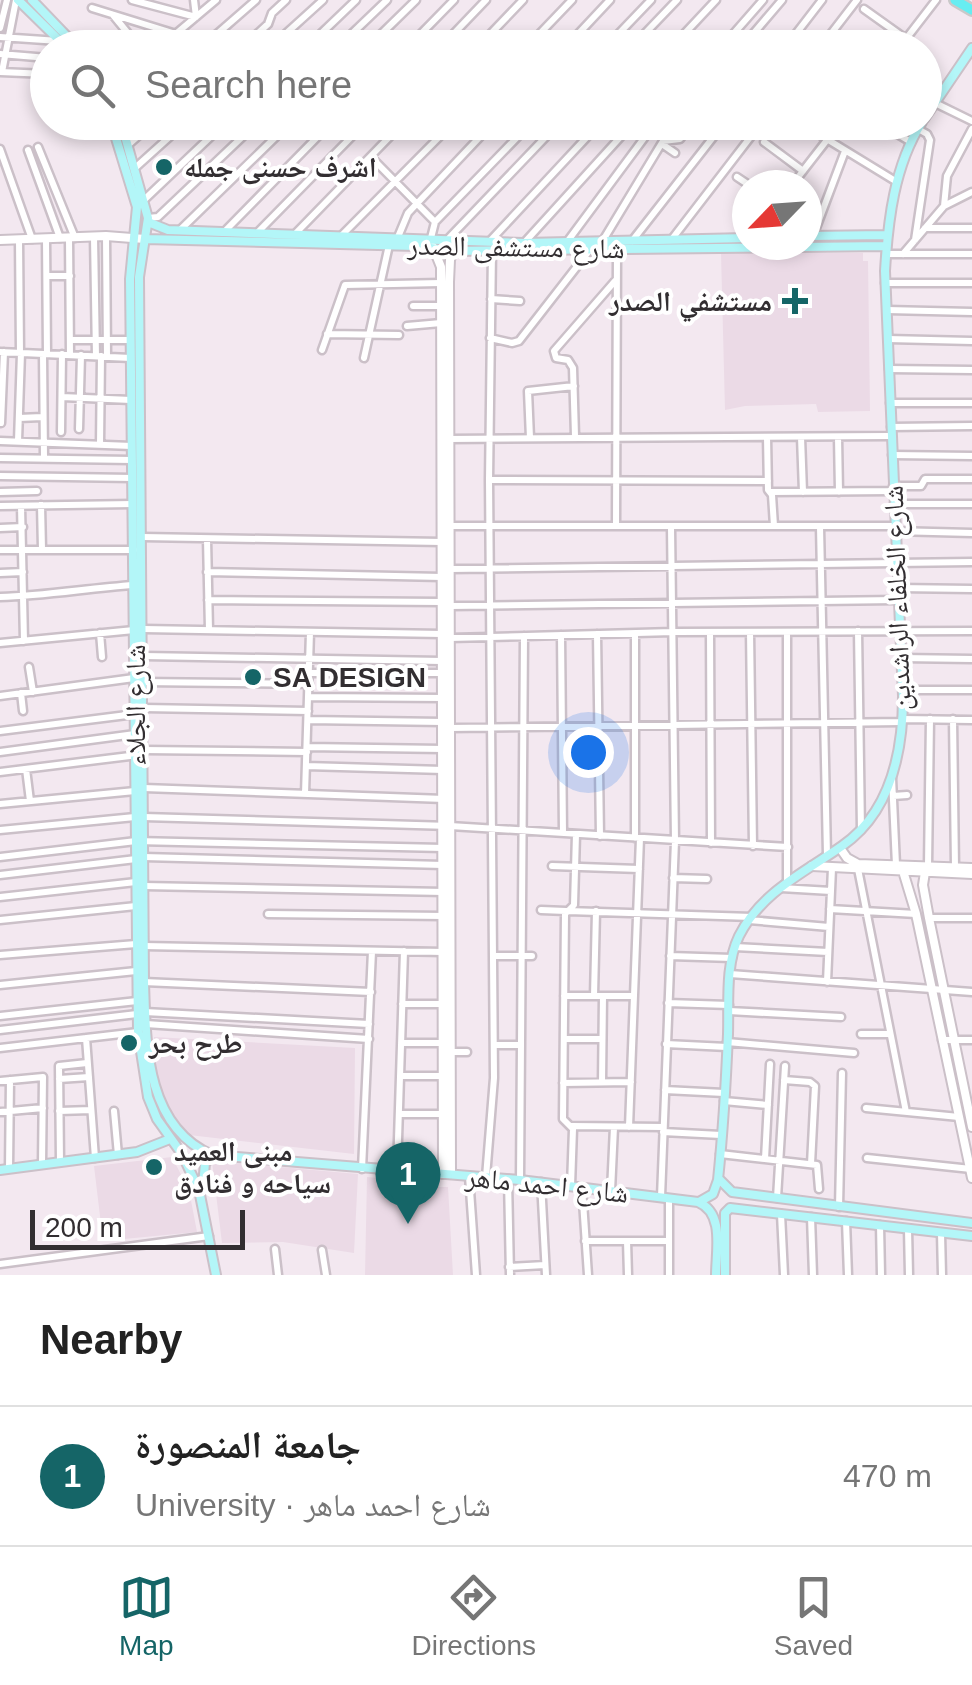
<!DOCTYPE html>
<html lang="en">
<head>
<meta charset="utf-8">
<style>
  body { margin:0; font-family:Arial,"Noto Naskh Arabic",sans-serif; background:#f2f2f2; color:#222 }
  .compass { position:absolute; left:732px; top:170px; width:90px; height:90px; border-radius:50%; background:#fff; box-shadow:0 5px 15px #0003; rotate:245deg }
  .scale { position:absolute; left:30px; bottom:25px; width:215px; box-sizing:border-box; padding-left:10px; border:5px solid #322e31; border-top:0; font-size:28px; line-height:35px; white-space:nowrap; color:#322e31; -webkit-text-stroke:8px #fff; paint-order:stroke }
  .you { position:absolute; left:588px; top:752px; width:35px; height:35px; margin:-25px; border:8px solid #fff; border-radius:50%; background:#1a73e8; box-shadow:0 0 0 15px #1a73e833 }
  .badge { display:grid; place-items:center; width:65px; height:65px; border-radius:50%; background:#156567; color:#fff; font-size:32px; font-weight:700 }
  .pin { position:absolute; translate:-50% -82px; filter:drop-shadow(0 2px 5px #0008) }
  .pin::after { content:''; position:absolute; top:52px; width:35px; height:30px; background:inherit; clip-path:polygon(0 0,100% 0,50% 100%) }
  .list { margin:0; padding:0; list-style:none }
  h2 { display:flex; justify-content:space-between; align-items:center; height:130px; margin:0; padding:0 40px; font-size:42px }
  h2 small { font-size:32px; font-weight:400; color:#767676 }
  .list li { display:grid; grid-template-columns:65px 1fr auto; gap:30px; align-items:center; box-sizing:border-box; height:140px; padding:0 40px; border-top:2px solid #e0e0e0 }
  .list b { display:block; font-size:38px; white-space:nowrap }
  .list p { margin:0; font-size:32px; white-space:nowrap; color:#767676 }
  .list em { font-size:32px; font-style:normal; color:#767676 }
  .icon { flex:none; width:55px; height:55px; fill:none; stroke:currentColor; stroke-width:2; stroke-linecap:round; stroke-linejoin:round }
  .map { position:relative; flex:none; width:972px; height:1275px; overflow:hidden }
  .search { position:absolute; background:#fff; box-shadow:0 5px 15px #0003; left:30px; right:30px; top:30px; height:110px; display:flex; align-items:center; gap:25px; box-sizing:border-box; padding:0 35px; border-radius:55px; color:#767676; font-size:38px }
  .sheet { height:270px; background:#fff }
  nav { display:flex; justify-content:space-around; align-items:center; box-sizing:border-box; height:140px; border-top:2px solid #e0e0e0; background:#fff; font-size:28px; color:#767676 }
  nav a { display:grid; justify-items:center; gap:5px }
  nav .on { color:#156567 }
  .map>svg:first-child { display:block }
  .built { fill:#ebdae6 }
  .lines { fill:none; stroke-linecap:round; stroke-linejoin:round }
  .minor-casing { stroke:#cbc0c8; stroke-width:11 }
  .tertiary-casing { stroke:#cbc0c8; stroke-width:12 }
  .secondary-casing { stroke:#cbc0c8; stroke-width:12 }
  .primary-casing { stroke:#cac9c9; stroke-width:14 }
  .minor { stroke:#fff; stroke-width:6 }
  .tertiary { stroke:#fff; stroke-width:8 }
  .secondary { stroke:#b3f6f8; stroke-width:8 }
  .primary { stroke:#67edf1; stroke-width:9 }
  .poi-dot { fill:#156567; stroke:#fff; stroke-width:4 }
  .labels { text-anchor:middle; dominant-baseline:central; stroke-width:8; stroke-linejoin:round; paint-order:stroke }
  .poi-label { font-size:28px; font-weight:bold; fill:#322e31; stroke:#fff; text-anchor:start }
  .street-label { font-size:28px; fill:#322e31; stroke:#fff }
</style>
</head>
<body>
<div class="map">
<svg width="972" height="1275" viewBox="0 0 972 1275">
  <rect width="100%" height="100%" fill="#f3e8f0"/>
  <path class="built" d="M721,253H863V261H868L870,411L818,412L816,404L745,406L725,410Z
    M154,1037L355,1048L354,1154L189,1135L156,1091Z
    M172,1157L189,1190L197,1232L103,1241L94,1166Z
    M212,1161L358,1174L354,1253L283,1242L222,1243Z
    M367,1177L422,1182V1187H448L453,1275H365Z"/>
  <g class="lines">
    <g class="minor-casing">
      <path id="minor" d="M132,0L196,17L194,0
        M92,8L176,34
        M864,9L906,39
        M113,15L140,48
        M0,28L7,0
        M215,35L225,48
        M0,37L59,41
        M159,48L216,0
        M201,48L256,0
        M242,48L268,24L272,13L286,0
        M270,48L323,0
        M306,48L356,0
        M337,48L387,0
        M367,48L416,0
        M407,48L454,0
        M440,48L486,0
        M477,48L523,0
        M526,48L572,0
        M565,48L610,0
        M605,48L651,0
        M631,48L677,0
        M671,48L716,0
        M721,48L763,0
        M741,48L782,0
        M785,48L822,0
        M820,48L857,0
        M899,48L936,0
        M0,54L48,58
        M0,72L48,74
        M2,72L16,0
        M935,103L972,121
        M799,122L897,182
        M877,122L911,142
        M764,142L803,171
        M662,144L675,153
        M128,145L154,122
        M38,147L75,238
        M0,149L32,239
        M28,150L60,238
        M371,157L435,222
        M135,168L186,122
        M737,177L749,185
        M792,185L841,122
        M145,199L226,122
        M944,206L947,176L972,129
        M148,218L158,217L258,122
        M925,228H972
        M180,230L291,122
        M224,232L332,122
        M258,232L366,122
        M295,234L404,122
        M342,235L454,122
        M106,236L107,356
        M813,236L845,151
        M94,237L96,356
        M398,237L408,213L494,122
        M69,238L70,355
        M431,238L435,222L532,122
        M449,238L560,122
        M46,239L47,354
        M672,239L762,122
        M19,240L20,353
        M915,240L930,140L927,134L918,129
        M490,241L601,122
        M632,241L725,122
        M567,242L656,122
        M602,242L663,141L680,139L693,122
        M524,243L634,122
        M886,254H972
        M903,254L944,206L972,192
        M47,276H70
        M885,283H972
        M491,299L520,301
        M413,306H441
        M887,310L972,312
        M407,326L441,323
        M327,334L399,335
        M490,338L512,343L519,341L589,251
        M888,339L972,341
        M70,340H131
        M322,350L345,285L441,283
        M0,352L131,358
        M43,354L44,458
        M364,358L389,245
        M889,369L972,370
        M62,397L131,400
        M890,403H972
        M19,418L42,417
        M1,423L4,352
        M891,427L972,426
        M79,429L81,355
        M61,432L62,354
        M575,436L573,368L568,360L556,358L554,351L615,281
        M767,437L768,490L772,495L774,526
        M801,437L803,492
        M838,437L839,492
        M530,438L528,391L574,386
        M449,439L890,436
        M0,441L132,446
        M18,441L21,353
        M100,444L101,356
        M892,455L972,456
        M0,458L132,460
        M0,476L133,478
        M489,480L768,481
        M893,486H921L925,479H972
        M0,492L37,491
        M771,492L892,491
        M894,504H972
        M41,505L42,549
        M0,506L133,504
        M21,506L24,641
        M450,526H893
        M616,526L617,250
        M820,527L827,855
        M0,528L23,527
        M894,531L972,533
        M143,537L442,542
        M207,539L209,630
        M0,550H134
        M450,569L972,562
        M207,572L442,577
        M0,573L23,572
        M898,588L972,589
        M0,597C46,596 88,588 134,585
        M208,600L442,602
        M450,606L897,600
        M144,629L442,634
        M858,631L861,830
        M710,632L711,843
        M750,632L753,846
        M100,633L102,657
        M597,634L600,836
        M561,635L563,833
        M450,638L673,632L972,631
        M0,643L134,630
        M144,656L442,661
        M901,658L972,659
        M29,667L33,692
        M309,673H442
        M141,682L309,684
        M903,690H972
        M21,693L23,711
        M0,696L134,678
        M309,697L443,698
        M144,708L308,711
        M903,719L972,720
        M953,719L955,867
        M308,720L443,722
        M450,728L902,722
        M0,731L135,714
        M307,747L443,749
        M144,750L307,752
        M0,752L135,734
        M306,766L443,770
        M26,769L30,801
        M0,772L138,755
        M892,778L896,865
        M144,788L444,799
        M305,794L310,632
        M893,796L907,795
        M0,804L135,791
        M144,817L450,826L788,847
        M0,830L135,817
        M635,838V634
        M0,857L136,841L443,848
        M144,857L443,865
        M552,866L639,869
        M928,866L930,719
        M858,869L906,1112
        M0,875L136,859
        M673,878L707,879
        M787,882V632
        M144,886L444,892
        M781,888L831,891
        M0,897L136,882
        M830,909L916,914
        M541,910L566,911
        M568,911L752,917
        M268,914L444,916
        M929,918H972
        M0,920L136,906
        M749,920L829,927
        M144,946L443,952
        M735,947L828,952
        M0,955L136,944
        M494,956H532
        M670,956L732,958
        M730,974L972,992
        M144,982L371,992
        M827,982L832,868
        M0,985L136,971
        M564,996H634
        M594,996L596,911
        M668,1003L729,1005
        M402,1004H444
        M729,1011L841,1017
        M145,1012L369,1024
        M0,1016L137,1001
        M146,1024L369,1039
        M0,1030L137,1014
        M861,1034H890
        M86,1038L95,1158
        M564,1039H602
        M942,1040H972
        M727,1042L854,1053
        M401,1043H444
        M666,1044L727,1047
        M494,1045H521
        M0,1048L138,1032
        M450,1052H467
        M400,1076H444
        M59,1079L89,1077
        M784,1080L810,1082L815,1086L811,1164
        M0,1081L43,1077L42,1164
        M602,1082L603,996
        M563,1083L631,1082
        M665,1090L724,1093
        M724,1101L768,1105
        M866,1108L959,1117
        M59,1111L91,1110
        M114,1111L118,1155
        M0,1112L43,1108
        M399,1114H443
        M572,1126L663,1127
        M629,1127L640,838
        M663,1132L721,1135
        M720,1154L817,1165L819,1189
        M867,1158L971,1169
        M765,1159L770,1064
        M60,1162L59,1066L87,1063
        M9,1168L10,1080
        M362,1169L372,951
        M397,1171L404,951
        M469,1176L476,1275
        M486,1177L494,1078L489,480L492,250
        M508,1179L510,1275
        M520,1180L524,636
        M541,1182L546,1275
        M571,1186L573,1129L563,1119L565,914L574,905L576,834
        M582,1187L588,1275
        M611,1191L614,1127
        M661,1197L675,841L671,527
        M777,1198L785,1066
        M839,1207L842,1073
        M781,1214L784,1275
        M811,1217L813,1275
        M846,1221L848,1275
        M880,1225L881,1275
        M908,1229L909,1275
        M941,1233L942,1275
        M585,1241H669
        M627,1241L628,1275
        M275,1249L278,1275
        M322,1250L326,1275
        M0,1264L209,1236
        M509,1267L545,1265
        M669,1275V1199"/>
    </g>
    <g class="tertiary-casing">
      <path id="tertiary" d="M0,240L106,236L145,239
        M433,247L441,267L443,1174
        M840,848L847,858L858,864L972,868
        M812,866L972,874
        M903,871L916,914L972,1178
        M925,872L923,885L929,918L972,1127
        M451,1174L449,282L450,260L456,239"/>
    </g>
    <g class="secondary-casing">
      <path id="secondary" d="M18,0L67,48
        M32,0L78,48
        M924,119L972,48
        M111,122L137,207L130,279L138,1032L148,1097L157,1119L182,1154L199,1190L216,1275
        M121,122L148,218L139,277L144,982C146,1043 145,1126 212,1155L520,1180L698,1202C725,1213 716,1251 716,1275
        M148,222L168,230L524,243L747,238
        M807,236L887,235
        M145,239L416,246L453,251L886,246
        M0,1170L137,1152L170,1139
        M720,1180L732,1192L972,1223
        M199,1190L203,1185L205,1163L213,1156
        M699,1202L713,1194L718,1180C723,1131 726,1082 728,1034C729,1002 725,965 739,936C761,892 805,872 842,846C891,812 903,752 903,696L885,271C888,221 894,166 922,122
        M725,1275V1213L730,1208L972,1236"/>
    </g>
    <g class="primary-casing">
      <path id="primary" d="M955,0L972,10"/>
    </g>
    <use href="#minor" class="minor"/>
    <use href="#tertiary" class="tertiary"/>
    <use href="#secondary" class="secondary"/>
    <use href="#primary" class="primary"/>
  </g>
  <g class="poi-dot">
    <circle cx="164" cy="167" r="10"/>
    <path d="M790 286h10v10h10v10h-10v10h-10v-10h-10v-10h10z"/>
    <circle cx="253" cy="677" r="10"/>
    <circle cx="129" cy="1043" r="10"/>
    <circle cx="154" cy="1167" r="10"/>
  </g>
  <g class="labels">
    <g class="poi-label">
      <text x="184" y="167">اشرف حسنى جمله</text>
      <text x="772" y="301" text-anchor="end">مستشفي الصدر</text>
      <text x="273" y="677">SA DESIGN</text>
      <text x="149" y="1043">طرح بحر</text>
      <text x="174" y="1151">مبنى العميد<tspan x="174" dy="32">سياحه و فنادق</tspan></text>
    </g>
    <g class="street-label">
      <text transform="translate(516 247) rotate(1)">شارع مستشفى الصدر</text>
      <text transform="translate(897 598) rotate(-92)">شارع الخلفاء الراشدين</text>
      <text transform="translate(135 705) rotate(-90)">شارع الجلاء</text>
      <text transform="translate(547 1185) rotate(6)">شارع احمد ماهر</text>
    </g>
  </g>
</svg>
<svg class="compass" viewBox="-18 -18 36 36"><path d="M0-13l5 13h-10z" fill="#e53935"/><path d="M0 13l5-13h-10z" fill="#767676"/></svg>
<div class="scale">200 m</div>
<div class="you"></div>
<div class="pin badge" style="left:408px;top:1224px">1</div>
<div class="search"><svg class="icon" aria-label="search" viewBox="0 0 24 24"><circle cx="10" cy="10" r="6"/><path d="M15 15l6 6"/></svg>Search here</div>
</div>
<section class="sheet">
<h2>Nearby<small></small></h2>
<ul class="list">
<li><span class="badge">1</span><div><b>جامعة المنصورة</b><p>University · شارع احمد ماهر</p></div><em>470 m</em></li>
</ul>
</section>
<nav>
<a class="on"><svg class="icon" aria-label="map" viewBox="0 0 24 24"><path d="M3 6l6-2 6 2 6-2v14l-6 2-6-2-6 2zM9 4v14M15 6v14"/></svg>Map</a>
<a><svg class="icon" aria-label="directions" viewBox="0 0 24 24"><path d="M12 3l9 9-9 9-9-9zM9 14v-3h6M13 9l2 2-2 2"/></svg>Directions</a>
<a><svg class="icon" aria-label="saved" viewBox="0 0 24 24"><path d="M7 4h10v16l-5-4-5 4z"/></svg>Saved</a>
</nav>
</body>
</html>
